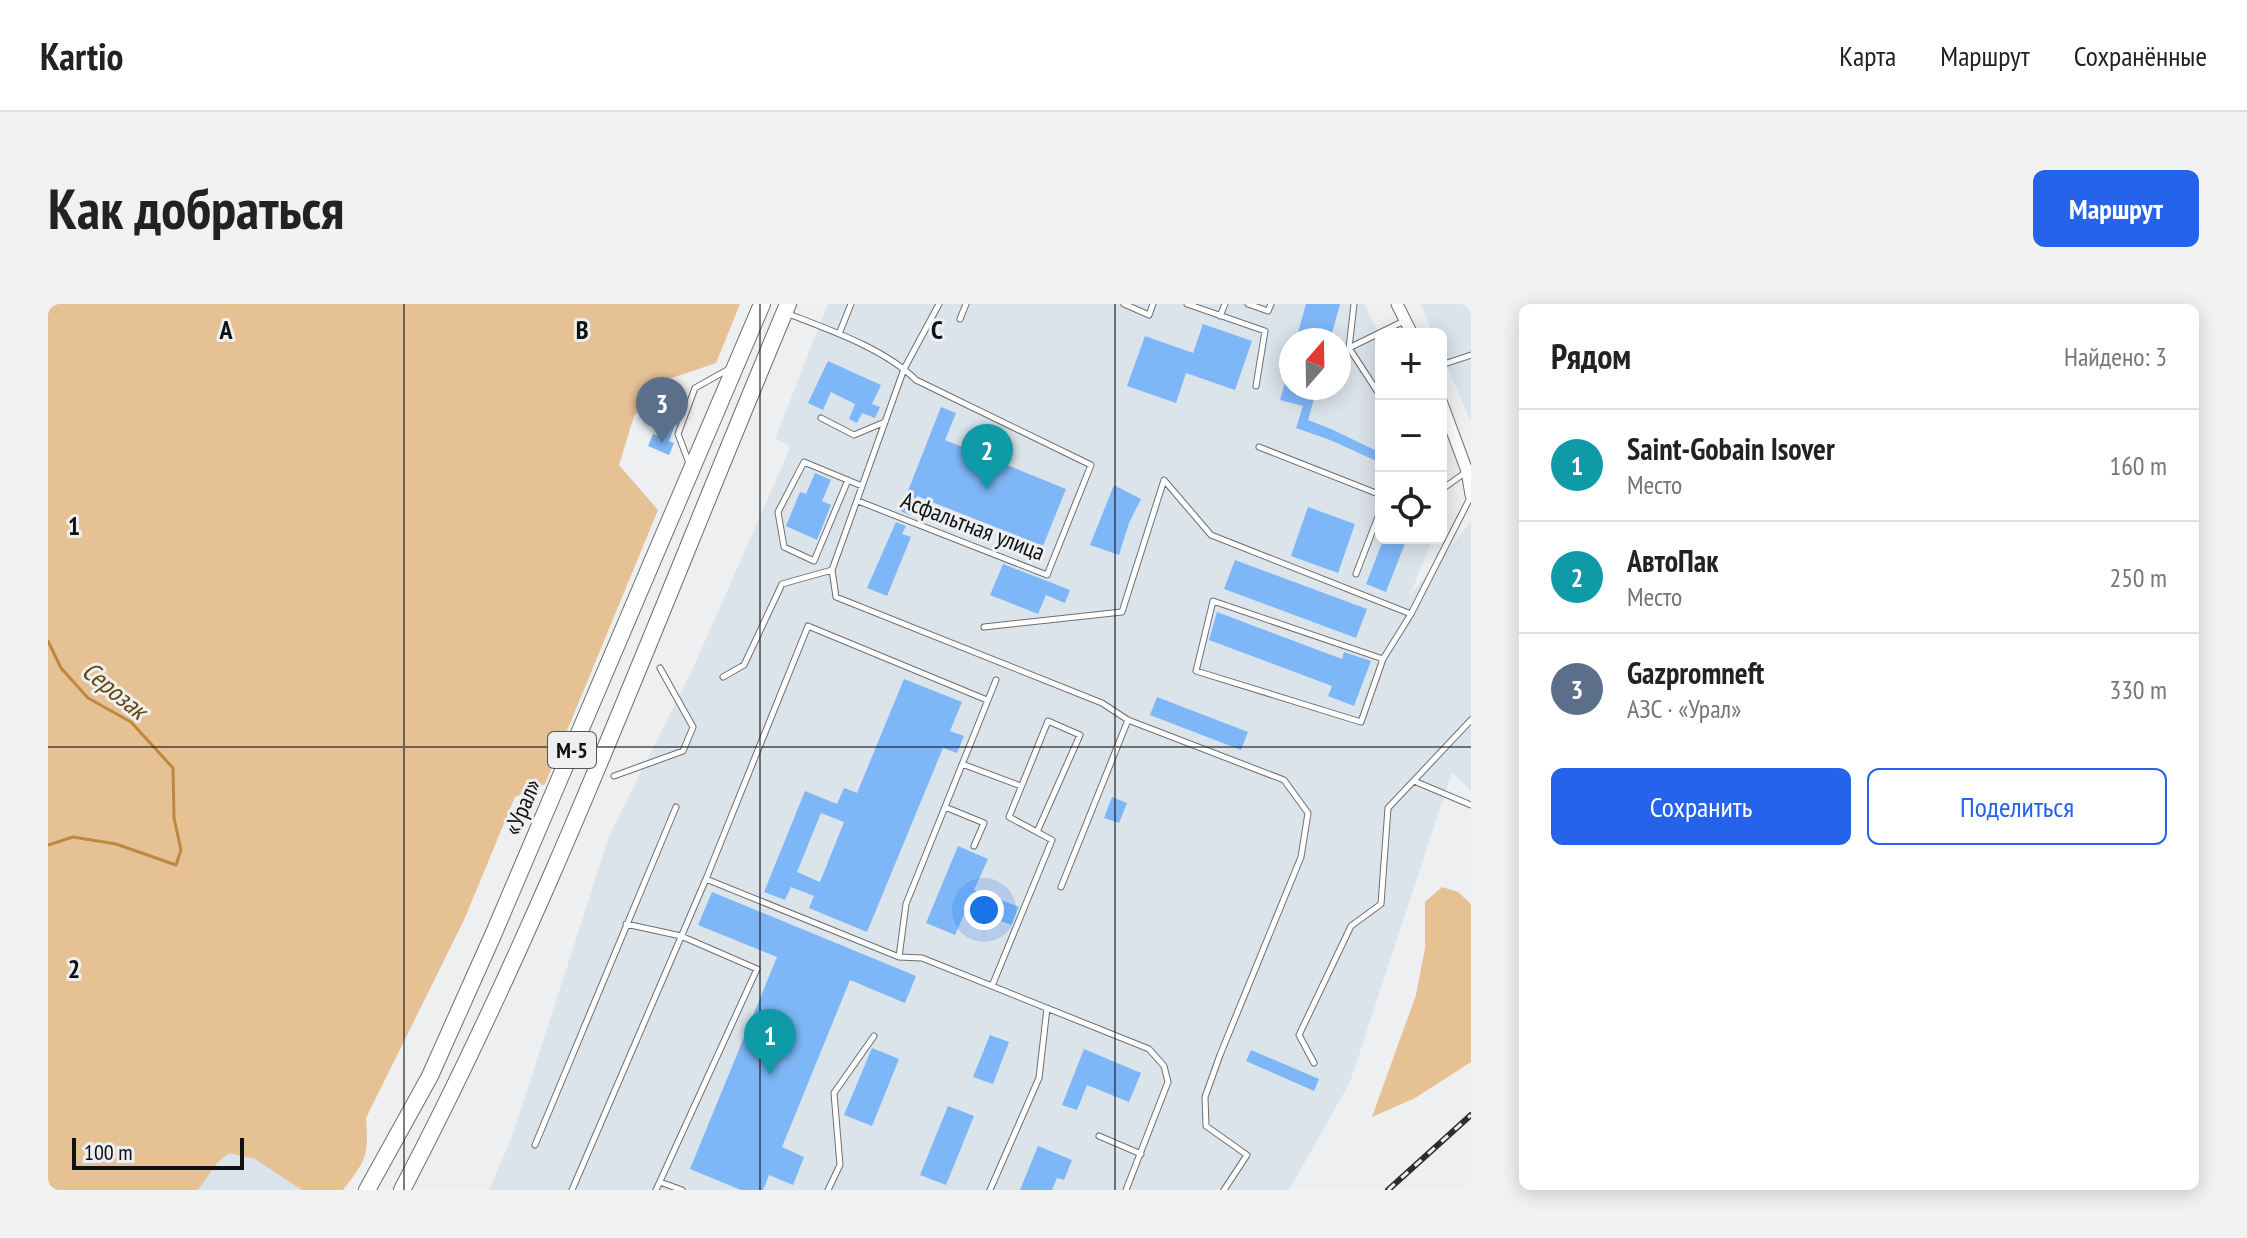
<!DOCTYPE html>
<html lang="ru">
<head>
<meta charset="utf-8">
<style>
  body { margin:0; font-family:"PT Sans Narrow",sans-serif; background:#f2f2f2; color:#222 }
  .controls { position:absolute; right:24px; top:24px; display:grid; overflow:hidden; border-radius:12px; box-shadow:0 4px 20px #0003 }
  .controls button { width:72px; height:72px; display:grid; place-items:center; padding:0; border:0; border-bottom:2px solid #e0e0e0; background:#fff; color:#222; font:40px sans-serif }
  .compass { position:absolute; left:1231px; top:24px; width:72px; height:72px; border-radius:50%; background:#fff; box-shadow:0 4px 20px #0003; rotate:20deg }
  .scale { position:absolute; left:24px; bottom:20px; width:172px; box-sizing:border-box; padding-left:8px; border:4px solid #101112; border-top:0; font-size:22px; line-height:28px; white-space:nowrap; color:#101112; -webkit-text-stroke:6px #edeff1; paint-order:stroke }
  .you { position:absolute; left:936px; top:606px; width:28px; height:28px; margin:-20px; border:6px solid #fff; border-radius:50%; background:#1a73e8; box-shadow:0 0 0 12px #1a73e833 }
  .badge { display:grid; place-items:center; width:52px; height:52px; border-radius:50%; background:#2563eb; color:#fff; font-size:26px; font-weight:700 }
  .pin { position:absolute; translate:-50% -66px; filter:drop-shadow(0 2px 4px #0008) }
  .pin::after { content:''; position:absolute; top:42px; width:28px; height:24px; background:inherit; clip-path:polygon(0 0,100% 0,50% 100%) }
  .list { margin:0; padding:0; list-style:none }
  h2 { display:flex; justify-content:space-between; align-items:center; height:104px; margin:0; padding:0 32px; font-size:34px }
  h2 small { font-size:26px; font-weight:400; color:#767676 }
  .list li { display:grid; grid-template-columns:52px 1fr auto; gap:24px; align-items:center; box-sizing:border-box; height:112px; padding:0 32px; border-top:2px solid #e0e0e0 }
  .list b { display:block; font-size:30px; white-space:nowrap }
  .list p { margin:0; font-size:26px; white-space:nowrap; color:#767676 }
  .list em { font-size:26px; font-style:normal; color:#767676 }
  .actions { display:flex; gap:16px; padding:24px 32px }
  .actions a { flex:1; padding:18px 0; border:2px solid #2563eb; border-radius:12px; text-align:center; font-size:28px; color:#2563eb }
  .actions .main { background:#2563eb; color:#fff }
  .icon { flex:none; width:44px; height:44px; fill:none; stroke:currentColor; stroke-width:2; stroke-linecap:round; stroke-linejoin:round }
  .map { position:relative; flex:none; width:1423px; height:886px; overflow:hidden; border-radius:12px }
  header { display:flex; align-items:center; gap:48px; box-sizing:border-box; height:112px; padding:0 40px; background:#fff; border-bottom:2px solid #e0e0e0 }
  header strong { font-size:38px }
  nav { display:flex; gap:44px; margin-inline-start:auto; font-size:28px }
  .intro { display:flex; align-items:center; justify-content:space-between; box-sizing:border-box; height:192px; padding:0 48px }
  h1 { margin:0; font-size:56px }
  .button { padding:20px 36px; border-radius:12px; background:#2563eb; color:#fff; font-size:28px; font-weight:700 }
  main { display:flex; gap:48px; padding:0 48px }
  aside { flex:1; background:#fff; border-radius:12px; box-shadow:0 4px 20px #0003 }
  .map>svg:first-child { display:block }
  .built { fill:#dbe3eb; fill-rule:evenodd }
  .green { fill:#e5c194 }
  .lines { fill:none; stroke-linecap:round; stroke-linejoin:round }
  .stream { stroke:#be883f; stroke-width:3 }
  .building { fill:#7eb7f8; fill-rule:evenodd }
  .lane-casing { stroke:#6d6f71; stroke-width:7 }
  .street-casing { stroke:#6d6f71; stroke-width:13 }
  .primary-casing { stroke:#6d6f71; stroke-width:18 }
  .lane { stroke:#fff; stroke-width:5 }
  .street { stroke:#fff; stroke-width:11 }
  .primary { stroke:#fff; stroke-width:16 }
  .rail-casing { stroke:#2c2d2e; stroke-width:6 }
  .rail { stroke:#edeff1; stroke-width:3; stroke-dasharray:9; stroke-linecap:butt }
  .grid { fill:none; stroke:#101112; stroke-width:2; stroke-opacity:0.55 }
  .labels { text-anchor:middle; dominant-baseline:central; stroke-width:6; stroke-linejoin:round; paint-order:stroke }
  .shield { fill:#edeff1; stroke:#525455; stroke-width:2 }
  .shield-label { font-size:22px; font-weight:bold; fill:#101112 }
  .street-label { font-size:24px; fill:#101112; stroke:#edeff1 }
  .water-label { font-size:26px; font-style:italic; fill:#69440a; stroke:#edeff1 }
  .grid-label { font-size:26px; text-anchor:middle; font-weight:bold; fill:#101112; stroke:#edeff1; stroke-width:6; stroke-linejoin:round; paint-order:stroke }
</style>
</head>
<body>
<header>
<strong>Kartio</strong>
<nav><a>Карта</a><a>Маршрут</a><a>Сохранённые</a></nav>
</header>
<div class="intro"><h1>Как добраться</h1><a class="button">Маршрут</a></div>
<main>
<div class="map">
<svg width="1423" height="886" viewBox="0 0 1423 886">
  <rect width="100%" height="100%" fill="#edeff1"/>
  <path class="built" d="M780,0H1316L1333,33V234H1385L1362,291L1423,218V487L1404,468L1302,778L1241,886H441L464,833L562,530L647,360L743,142L727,135ZM1243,36H1291V84H1243Z
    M1373,0H1423V118L1393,48V30H1385Z
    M163,812L291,886H110Z"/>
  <path class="green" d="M0,0H692L668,59L609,79L586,112L571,161L610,206L497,480L467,493L416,616L318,814C321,852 318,856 295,886H254L207,855L181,849L169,859L150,886H0Z
    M1394,583L1410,588L1423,600V758L1367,794L1324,813L1368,691L1377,644V598Z"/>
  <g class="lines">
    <path class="stream" d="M0,337L13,364L40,394L83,418L125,464L126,514L133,546L128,561L68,540L25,533L0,541"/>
  </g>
  <path class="building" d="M1258,0H1292L1282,36H1248Z
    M1155,20L1204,37L1187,86L1138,69L1128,99L1079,82L1097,32L1145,49Z
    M780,57L833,81L824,100L832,103L827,114L814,109L809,119L801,115L807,100L783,88L775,106L760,99Z
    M1240,67H1243V84H1269L1260,116L1283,125L1333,149V159L1282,136L1248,124L1255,102L1232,96Z
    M614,94L634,103L621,137L626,139L621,151L600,142L605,130L610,132L618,112L609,108Z
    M893,103L908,109L897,136L1018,185L995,242L869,192L862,211L852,207Z
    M767,169L783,176L774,197L783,201L769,236L738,222L752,188L758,190Z
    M1066,181L1093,195L1081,219L1071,251L1042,241Z
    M1260,203L1307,220L1290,269L1243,252Z
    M848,218L858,222L854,230L863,233L839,292L819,284Z
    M1336,234H1359L1338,288L1318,280Z
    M1187,256L1319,305L1308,334L1176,285Z
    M955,260L1022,286L1017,299L998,291L990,310L942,291Z
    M1169,308L1294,355L1296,348L1323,357L1306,402L1280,392L1284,382L1161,336Z
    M856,375L914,398L902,427L916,432L909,449L895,444L819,628L761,604L766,592L743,583L737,596L716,588L757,487L789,500L796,484L809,489ZM773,509L796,518L772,578L749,568Z
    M1109,393L1200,428L1193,446L1102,411Z
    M1064,493L1079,499L1071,519L1056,514Z
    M910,542L940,555L926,586L971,603L963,621L919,604L907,631L878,619Z
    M664,588L868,672L857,699L802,676L734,843L756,853L745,881L721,871L715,886H693L642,865L729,653L650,621Z
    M942,731L961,738L945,780L925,773Z
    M824,744L851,755L824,822L796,811Z
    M1036,745L1093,769L1081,798L1039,781L1029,806L1014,801Z
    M1203,746L1271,775L1266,787L1198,757Z
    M900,802L926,812L898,881L872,871Z
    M990,842L1024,856L1016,876L1009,874L1004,886H972Z"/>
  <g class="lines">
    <g class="lane-casing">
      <path id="lane" d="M891,0L856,65L784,266L788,293L1054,399L1080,416L1236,476L1260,509L1253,553L1172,751L1157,793L1158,822L1199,851L1176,886
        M1076,0L1101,11L1105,0
        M1139,0L1217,27L1208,82
        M1200,0L1220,7L1223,0
        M1306,0L1301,44L1333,93
        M738,9C779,25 836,44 868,76L1043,161L999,271L810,197
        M1172,12L1177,0
        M912,15L918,0
        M791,30L803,0
        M1301,44L1356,17
        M1393,61L1423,51
        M773,114L806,131L837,118
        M1211,143L1333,191
        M641,159L630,130L647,84L681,65
        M800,176L766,257L736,243L730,208L756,158L814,182
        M1393,186L1418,168
        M1308,270L1333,205
        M936,323L1074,308L1116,176L1163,231L1363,310L1423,192
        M1335,355L1165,297L1148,367L1313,418L1335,355L1363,310
        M675,373L696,361L734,280L784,266
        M939,396L760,322L658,575L851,653L874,654L1101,745L1116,762L1120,778L1078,886
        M914,460L973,482
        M566,472L635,447L645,423L612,364
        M1366,477L1423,501
        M897,503L936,519L926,542
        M1013,583L1080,416
        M578,620L633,632L709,665L608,886
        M851,653L858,600L948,376
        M944,682L1004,536L961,513L1000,417L1032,431L989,528
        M1266,759L1251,731L1303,622L1333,600L1340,504L1423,416
        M1051,832L1093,850
        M487,841L628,503
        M612,878L634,886
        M524,886L658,575
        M780,886L792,861L786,789L826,732
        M942,886L991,774L999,704"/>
    </g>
    <g class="street-casing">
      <path id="street" d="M1349,0L1364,30
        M1393,97L1419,167L1423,191"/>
    </g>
    <g class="primary-casing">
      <path id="primary" d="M319,886L382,772L445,631L714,0
        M354,886C504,600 615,297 740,0"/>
    </g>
    <use href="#lane" class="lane"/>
    <use href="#street" class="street"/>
    <use href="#primary" class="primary"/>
    <g class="rail-casing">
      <path id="rail" d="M1340,886L1423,811"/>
    </g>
    <use href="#rail" class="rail"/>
  </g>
  <path class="grid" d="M356,0V886M712,0V886M1067,0V886M0,443H1423"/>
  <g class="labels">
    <rect class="shield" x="500" y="428" width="48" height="36" rx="6"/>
    <g class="shield-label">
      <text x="524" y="446">М-5</text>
    </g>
    <g class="street-label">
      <text transform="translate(925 222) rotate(21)">Асфальтная улица</text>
      <text transform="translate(474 503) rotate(-67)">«Урал»</text>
    </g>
    <g class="water-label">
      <text transform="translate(67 386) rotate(39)">Серозак</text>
    </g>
  </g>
  <g class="grid-label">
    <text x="178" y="35">A</text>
    <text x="534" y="35">B</text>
    <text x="889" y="35">C</text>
    <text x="26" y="231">1</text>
    <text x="26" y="674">2</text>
  </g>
</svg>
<div class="controls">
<button>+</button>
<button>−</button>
<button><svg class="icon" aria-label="locate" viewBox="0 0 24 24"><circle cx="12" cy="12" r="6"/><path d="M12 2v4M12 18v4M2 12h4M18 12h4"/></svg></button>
</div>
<svg class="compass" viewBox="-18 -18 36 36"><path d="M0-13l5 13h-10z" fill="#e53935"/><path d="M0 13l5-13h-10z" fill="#767676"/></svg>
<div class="scale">100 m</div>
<div class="you"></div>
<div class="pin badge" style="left:722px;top:771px;background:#0f9aa8">1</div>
<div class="pin badge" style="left:939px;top:186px;background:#0f9aa8">2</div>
<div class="pin badge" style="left:614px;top:139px;background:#5c6f8a">3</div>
</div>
<aside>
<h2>Рядом<small>Найдено: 3</small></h2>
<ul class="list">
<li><span class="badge" style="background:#0f9aa8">1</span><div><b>Saint-Gobain Isover</b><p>Место</p></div><em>160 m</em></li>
<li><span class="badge" style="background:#0f9aa8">2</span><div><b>АвтоПак</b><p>Место</p></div><em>250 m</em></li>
<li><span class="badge" style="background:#5c6f8a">3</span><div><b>Gazpromneft</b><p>АЗС · «Урал»</p></div><em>330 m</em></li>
</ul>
<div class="actions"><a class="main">Сохранить</a><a>Поделиться</a></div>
</aside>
</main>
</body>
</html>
